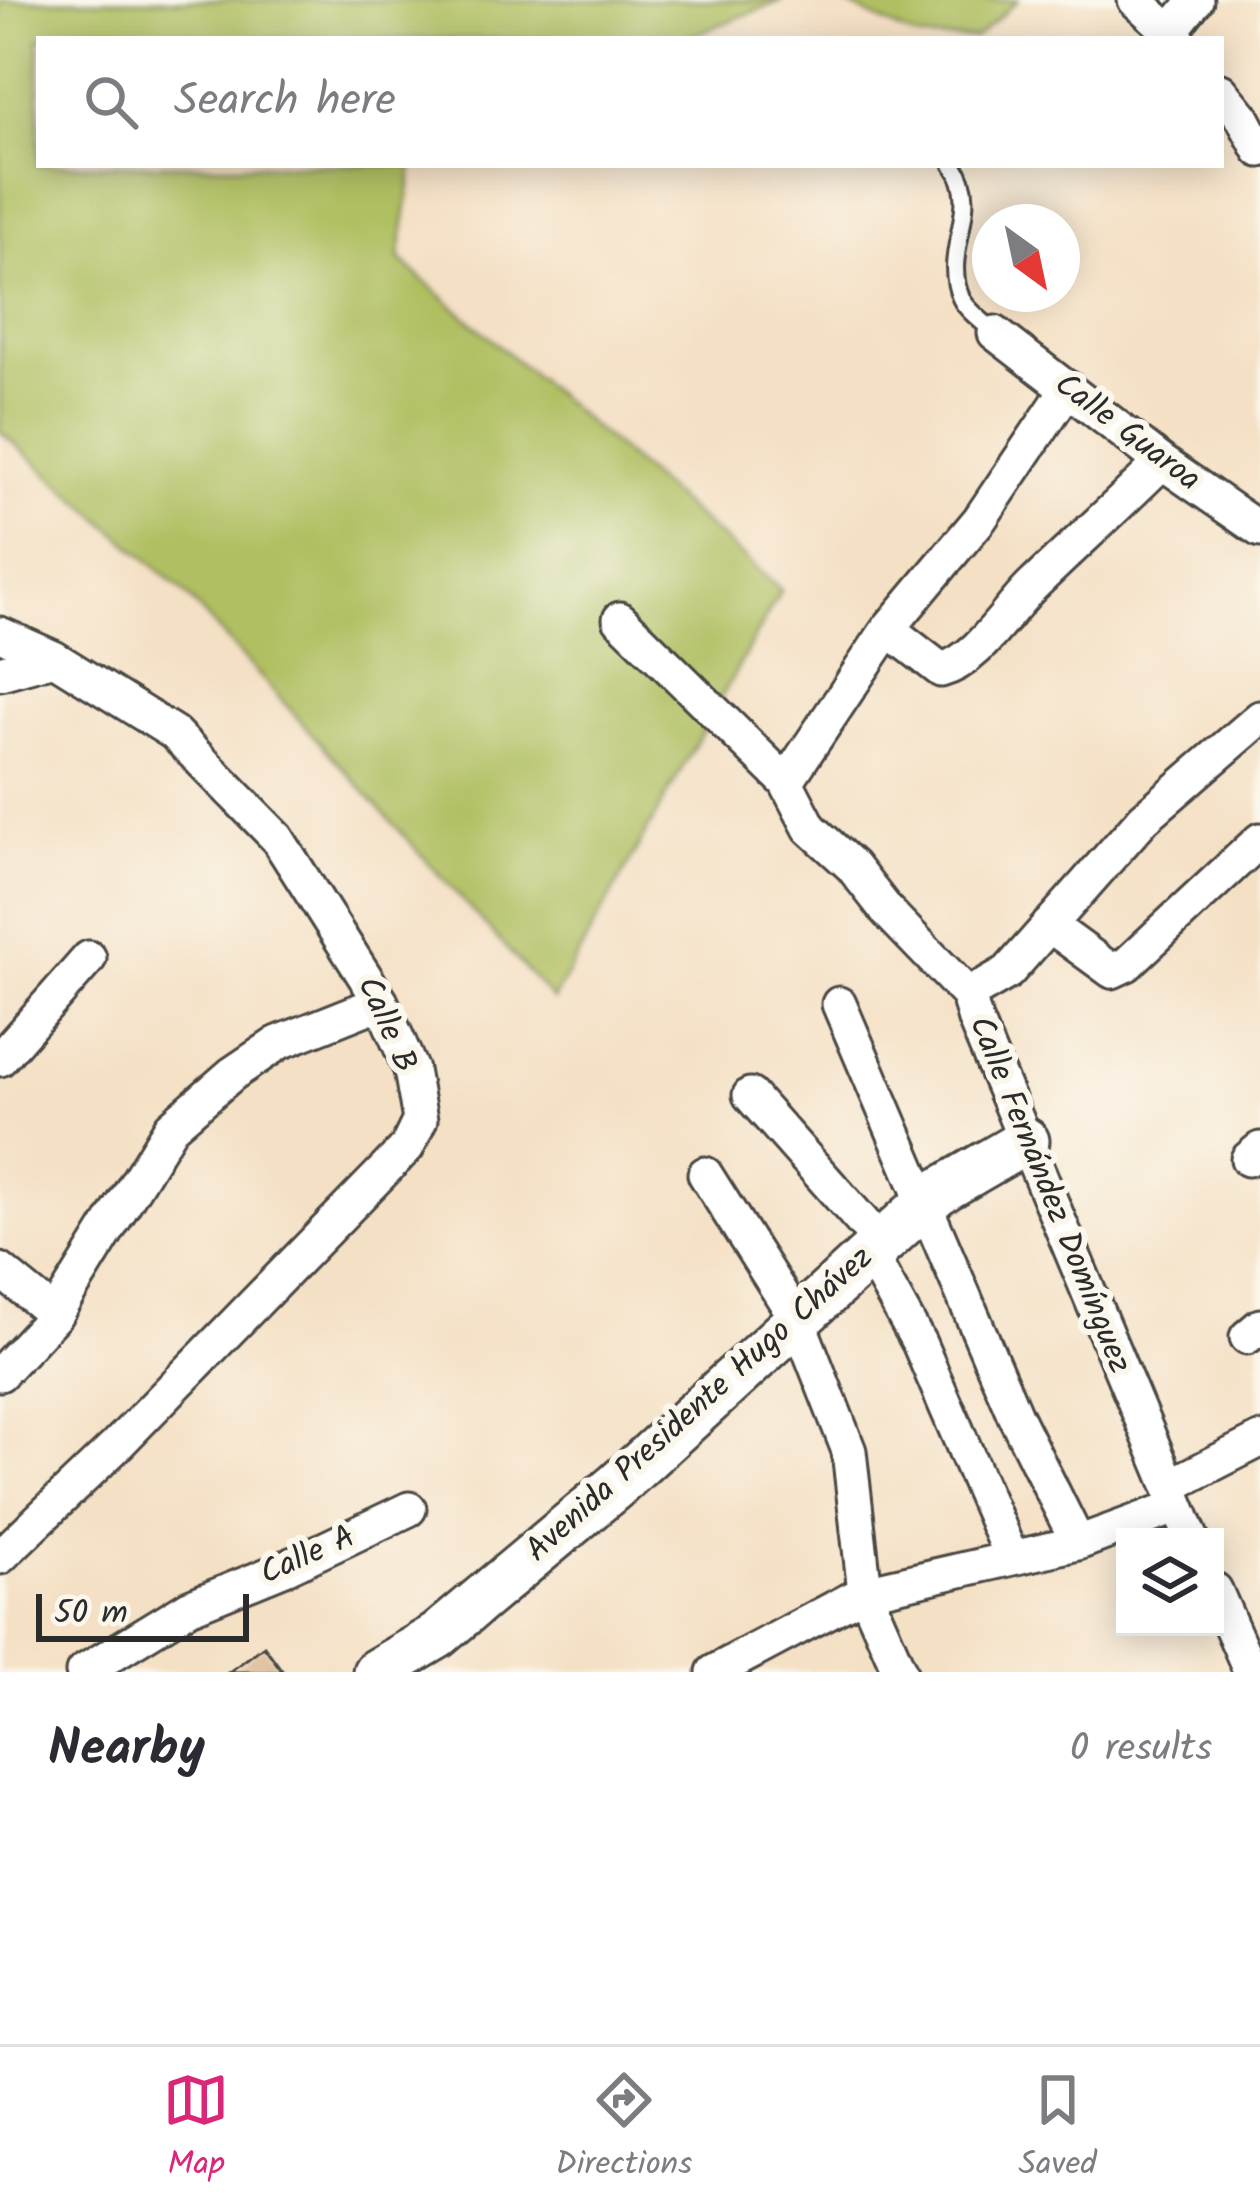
<!DOCTYPE html>
<html lang="en">
<head>
<meta charset="utf-8">
<style>
  body { margin:0; font-family:Kalam,sans-serif; background:#f7f7f7; color:#2b2b33 }
  .controls { position:absolute; right:36px; bottom:36px; display:grid; overflow:hidden; border-radius:0px; box-shadow:0 6px 30px #0003 }
  .controls button { width:108px; height:108px; display:grid; place-items:center; padding:0; border:0; border-bottom:3px solid #e1e1e2; background:#fff; color:#2b2b33; font:60px sans-serif }
  .compass { position:absolute; left:972px; top:204px; width:108px; height:108px; border-radius:50%; background:#fff; box-shadow:0 6px 30px #0003; rotate:147deg }
  .scale { position:absolute; left:36px; bottom:30px; width:213px; box-sizing:border-box; padding-left:12px; border:6px solid #2b2b2b; border-top:0; font-size:33px; line-height:42px; white-space:nowrap; color:#2b2b2b; -webkit-text-stroke:9px #fbf7ec; paint-order:stroke }
  .list { margin:0; padding:0; list-style:none }
  h2 { display:flex; justify-content:space-between; align-items:center; height:156px; margin:0; padding:0 48px; font-size:51px }
  h2 small { font-size:39px; font-weight:400; color:#7c7c81 }
  .icon { flex:none; width:66px; height:66px; fill:none; stroke:currentColor; stroke-width:2; stroke-linecap:round; stroke-linejoin:round }
  .map { position:relative; flex:none; width:1260px; height:1672px; overflow:hidden }
  .search { position:absolute; background:#fff; box-shadow:0 6px 30px #0003; left:36px; right:36px; top:36px; height:132px; display:flex; align-items:center; gap:30px; box-sizing:border-box; padding:0 42px; border-radius:0px; color:#7c7c81; font-size:45px }
  .sheet { height:372px; background:#fff }
  nav { display:flex; justify-content:space-around; align-items:center; box-sizing:border-box; height:168px; border-top:3px solid #e1e1e2; background:#fff; font-size:33px; color:#7c7c81 }
  nav a { display:grid; justify-items:center; gap:6px }
  nav .on { color:#db2777 }
  .map>svg:first-child { display:block }
  .green { fill:#b0bf62; stroke:#6e7546; stroke-width:3 }
  .building { fill:#daba96 }
  .lines { fill:none; stroke-linecap:round; stroke-linejoin:round }
  .lane-casing { stroke:#494642; stroke-width:22 }
  .street-casing { stroke:#494642; stroke-width:39 }
  .secondary-casing { stroke:#494642; stroke-width:51 }
  .lane { stroke:#fff; stroke-width:16 }
  .street { stroke:#fff; stroke-width:33 }
  .secondary { stroke:#fff; stroke-width:45 }
  .labels { text-anchor:middle; dominant-baseline:central; stroke-width:12; stroke-linejoin:round; paint-order:stroke }
  .street-label { font-size:33px; fill:#2b2b2b; stroke:#fbf7ec }
</style>
</head>
<body>
<div class="map">
<svg width="1260" height="1672" viewBox="0 0 1260 1672">
  <rect width="100%" height="100%" fill="#fbf7ec"/>
  <filter id="ink" filterUnits="userSpaceOnUse"><feTurbulence type="fractalNoise" baseFrequency=".00833" numOctaves="2"/><feDisplacementMap in="SourceGraphic" scale="24" xChannelSelector="R" yChannelSelector="G"/><feConvolveMatrix kernelMatrix="1 2 1 2 8 2 1 2 1" color-interpolation-filters="sRGB"/></filter>
  <filter id="wash" filterUnits="userSpaceOnUse"><feTurbulence type="fractalNoise" baseFrequency=".004" numOctaves="4" result="noise"/><feDisplacementMap in="SourceGraphic" scale="48" xChannelSelector="R" yChannelSelector="G"/><feGaussianBlur stdDeviation="2.7" result="paint"/><feColorMatrix in="noise" values="0 0 0 0 0 0 0 0 0 0 0 0 0 0 0 0 0 1.4 0 .05"/><feComposite in="paint" operator="in"/></filter>
  <g filter="url(#wash)">
    <rect width="100%" height="100%" fill="#f4e0c4"/>
    <path class="green" d="M0,0H783L684,39H39V165H413L399,259L781,590L553,1000L181,589L0,431Z
      M838,0H1018L975,39H919Z"/>
    <g id="blocks">
      <path class="building" d="M264,1646L283,1672H229Z"/>
    </g>
  </g>
  <g filter="url(#ink)">
    <use href="#blocks" fill-opacity="0" stroke="#494642" stroke-width="3"/>
    <g class="lines">
      <g class="lane-casing">
        <path id="lane" d="M953,165C984,207 940,250 961,298C967,311 985,323 995,333"/>
      </g>
      <g class="street-casing">
        <path id="street" d="M1135,0L1178,39
          M1171,31L1196,0
          M1221,91L1243,118L1260,150
          M995,333L1162,462L1260,530
          M620,619L786,782L810,828L852,866L887,911L968,995L975,1020L1191,1537
          M888,629L941,670C977,661 1005,613 1031,587C1074,545 1119,505 1162,462
          M0,634L54,658L174,733L277,838L381,1002L411,1070L420,1120L407,1147L115,1447L0,1557
          M0,673L54,658
          M786,782L888,629L980,519L1068,388
          M1049,925L1112,971L1127,964L1260,840
          M968,995L1008,972L1144,818L1260,718
          M839,1004L1015,1416L1078,1543
          M0,1059L89,958
          M750,1095L882,1244
          M1248,1159L1260,1149
          M705,1174L798,1321L849,1451L865,1592L900,1672
          M871,1256L919,1343L1011,1557
          M0,1270L55,1315
          M1247,1337L1260,1326
          M0,1374L55,1315L171,1127L232,1074L278,1043L381,1002
          M1170,1486L1260,1440
          M1215,1590L1251,1672
          M83,1672L189,1607L285,1568L409,1509
          M714,1672L865,1592L1078,1543L1178,1506"/>
      </g>
      <g class="secondary-casing">
        <path id="secondary" d="M376,1672L437,1636L616,1486L938,1192L1026,1141"/>
      </g>
      <use href="#lane" class="lane"/>
      <use href="#street" class="street"/>
      <use href="#secondary" class="secondary"/>
    </g>
  </g>
  <g class="labels">
    <g class="street-label">
      <text transform="translate(1127 433) rotate(37)">Calle Guaroa</text>
      <text transform="translate(386 1025) rotate(66)">Calle B</text>
      <text transform="translate(1049 1195) rotate(68)">Calle Fernández Domínguez</text>
      <text transform="translate(700 1405) rotate(-42)">Avenida Presidente Hugo Chávez</text>
      <text transform="translate(308 1556) rotate(-24)">Calle A</text>
    </g>
  </g>
</svg>
<div class="controls">
<button><svg class="icon" aria-label="layers" viewBox="0 0 24 24"><path d="M12 4l9 5-9 5-9-5zM3 14l9 5 9-5"/></svg></button>
</div>
<svg class="compass" viewBox="-18 -18 36 36"><path d="M0-13l5 13h-10z" fill="#e53935"/><path d="M0 13l5-13h-10z" fill="#7c7c81"/></svg>
<div class="scale">50 m</div>
<div class="search"><svg class="icon" aria-label="search" viewBox="0 0 24 24"><circle cx="10" cy="10" r="6"/><path d="M15 15l6 6"/></svg>Search here</div>
</div>
<section class="sheet">
<h2>Nearby<small>0 results</small></h2>
<ul class="list">
</ul>
</section>
<nav>
<a class="on"><svg class="icon" aria-label="map" viewBox="0 0 24 24"><path d="M3 6l6-2 6 2 6-2v14l-6 2-6-2-6 2zM9 4v14M15 6v14"/></svg>Map</a>
<a><svg class="icon" aria-label="directions" viewBox="0 0 24 24"><path d="M12 3l9 9-9 9-9-9zM9 14v-3h6M13 9l2 2-2 2"/></svg>Directions</a>
<a><svg class="icon" aria-label="saved" viewBox="0 0 24 24"><path d="M7 4h10v16l-5-4-5 4z"/></svg>Saved</a>
</nav>
</body>
</html>
